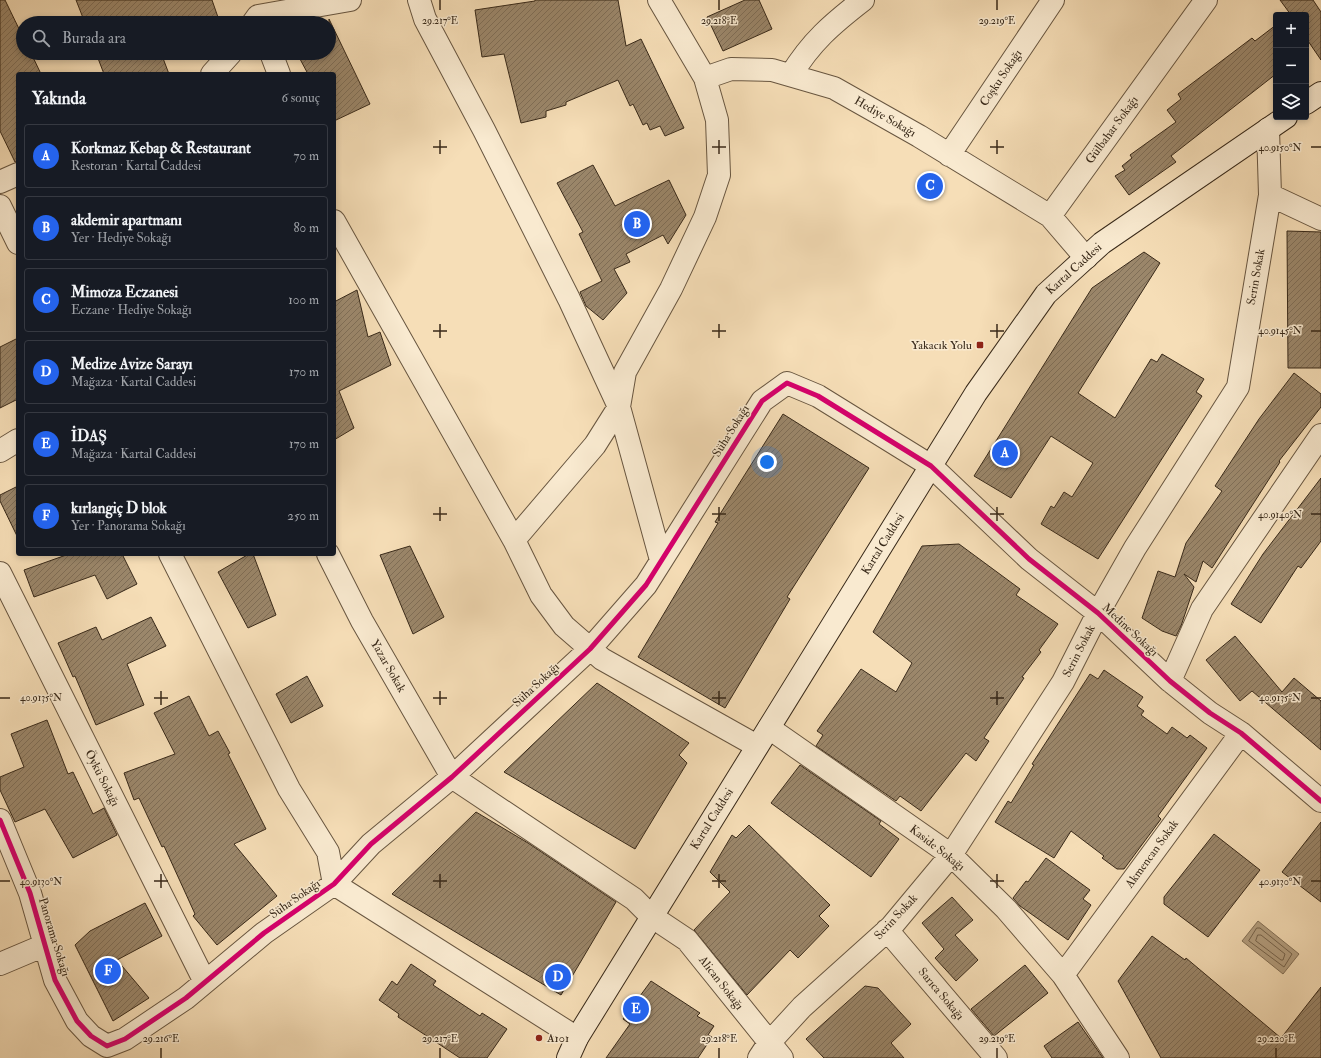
<!DOCTYPE html>
<html lang="tr">
<head>
<meta charset="utf-8">
<style>
  body { margin:0; font-family:"IM FELL Double Pica",serif; background:#20242c; color:#f1f3f6 }
  .controls { position:absolute; right:12px; top:12px; display:grid; overflow:hidden; border-radius:4px; box-shadow:0 2px 6px #0003 }
  .controls button { width:36px; height:36px; display:grid; place-items:center; padding:0; border:0; border-bottom:1px solid #363941; background:#171b24; color:#f1f3f6; font:20px sans-serif }
  .you { position:absolute; left:767px; top:462px; width:14px; height:14px; margin:-10px; border:3px solid #fff; border-radius:50%; background:#1a73e8; box-shadow:0 0 0 6px #1a73e833 }
  .badge { display:grid; place-items:center; width:26px; height:26px; border-radius:50%; background:#2563eb; color:#fff; font-size:13px; font-weight:700 }
  .pin { position:absolute; translate:-50% -50%; border:2px solid #fff; box-shadow:0 1px 4px #0006 }
  .list { margin:0; padding:0; list-style:none }
  h2 { display:flex; justify-content:space-between; align-items:center; height:52px; margin:0; padding:0 16px; font-size:17px }
  h2 small { font-size:13px; font-weight:400; color:#9ea1a6 }
  .list li { display:grid; grid-template-columns:26px 1fr auto; gap:12px; align-items:center; box-sizing:border-box; height:64px; margin:0 8px 8px; padding:0 8px; border:1px solid #363941; border-radius:4px }
  .list b { display:block; font-size:15px; white-space:nowrap }
  .list p { margin:0; font-size:13px; white-space:nowrap; color:#9ea1a6 }
  .list em { font-size:13px; font-style:normal; color:#9ea1a6 }
  .icon { flex:none; width:22px; height:22px; fill:none; stroke:currentColor; stroke-width:2; stroke-linecap:round; stroke-linejoin:round }
  .map { position:relative; flex:none; width:1321px; height:1058px; overflow:hidden }
  .search { position:absolute; background:#171b24; box-shadow:0 2px 6px #0003; left:16px; top:16px; width:320px; height:44px; display:flex; align-items:center; gap:10px; box-sizing:border-box; padding:0 14px; border-radius:22px; color:#9ea1a6; font-size:15px }
  .panel { position:absolute; background:#171b24; box-shadow:0 2px 6px #0003; left:16px; top:72px; width:320px; height:484px; border-radius:4px }
  .map>svg:first-child { display:block }
  .water { fill:#b5a081; stroke:#837057 }
  .lines { fill:none; stroke-linecap:round; stroke-linejoin:round }
  .shore { stroke:#76644d; stroke-width:1 }
  .building { fill:url(#building-hatch); stroke:#382919 }
  .street-casing { stroke:#685640; stroke-width:24 }
  .secondary-casing { stroke:#382919; stroke-width:24 }
  .street { stroke:#f9ead0; stroke-width:22 }
  .secondary { stroke:#f9ead0; stroke-width:22 }
  .cycleway-casing { stroke:#f9ead0; stroke-width:8 }
  .cycleway { stroke:#d6006c; stroke-width:5 }
  .ticks { fill:none; stroke:#382919; stroke-width:1.5 }
  .poi-dot { fill:#8f2418; stroke:#f9ead0; stroke-width:1.5 }
  .labels { text-anchor:middle; dominant-baseline:central; stroke-width:3; stroke-linejoin:round; paint-order:stroke }
  .street-label { font-size:12px; fill:#382919; stroke:#f9ead0 }
  .poi-label { font-size:12px; fill:#382919; stroke:#f9ead0; text-anchor:end }
  .ticks-label { font-size:10px; text-anchor:middle; fill:#382919; stroke:#f9ead0; stroke-width:3; stroke-linejoin:round; paint-order:stroke }
</style>
</head>
<body>
<div class="map">
<svg width="1321" height="1058" viewBox="0 0 1321 1058">
  <defs>
    <pattern id="building-hatch" width="6" height="6" patternUnits="userSpaceOnUse"><rect width="6" height="6" fill="#9b876b"/><path d="M-1 1l2-2M0 6l6-6M5 7l2-2" fill="none" stroke="#7f6e57"/></pattern>
  </defs>
  <rect width="100%" height="100%" fill="#f6deb7"/>
  <filter id="stains"><feTurbulence type="fractalNoise" baseFrequency=".005" numOctaves="4"/><feColorMatrix values="0 0 0 0 .2 0 0 0 0 .09 0 0 0 0 .02 0 0 0 .5 -.17"/></filter>
  <radialGradient id="worn" r=".72"><stop offset=".6" stop-color="#630" stop-opacity="0"/><stop offset="1" stop-color="#630" stop-opacity=".3"/></radialGradient>
  <path class="water" d="M1258,921L1299,954L1283,974L1242,941Z"/>
  <g class="lines">
    <path class="shore" d="M1257,928H1260L1292,954L1284,967L1249,941Z
      M1258,935H1261L1285,954L1283,960H1281L1256,941Z"/>
  </g>
  <path class="building" d="M0,0H5L23,37V53H31L41,74H18V162H15L0,131Z
    M76,0H212L220,23H85Z
    M535,0H618L626,46L641,39L684,128L665,136L660,126L650,130L647,123L643,125L633,104L630,106L618,80L566,102V105L546,111V117L521,123L504,54L482,57L475,10L535,1Z
    M745,0H759L772,29L723,51L707,17Z
    M1280,0H1313L1321,12V60L1306,38V15H1291Z
    M329,19L370,104L334,121V74H308L300,59L312,53H329Z
    M1276,25V74L1171,156L1176,162L1129,195L1115,176L1125,170L1122,166L1132,158L1130,155L1176,122L1167,110L1181,99L1178,94L1252,38L1255,41Z
    M96,53H161L169,74H104Z
    M593,165L615,206L669,180L686,215L668,244L663,235L626,254L630,262L614,269L627,293L603,320L586,306L580,292L602,281L579,234L583,232L557,183Z
    M1287,231L1321,232V368H1288Z
    M1144,252L1160,263L1078,393L1115,418L1151,359L1157,362L1162,354L1204,379L1196,392L1202,396L1098,559L1041,524L1051,506L1054,508L1064,492L1072,497L1093,463L1051,436L1011,498L974,476L1092,288Z
    M357,290L368,337L380,332L391,365L339,391L354,428L334,440V302Z
    M18,338V399L0,408V347Z
    M1294,373L1321,394V407L1279,461L1280,462L1212,568L1203,561L1196,582L1184,574L1194,587L1181,626L1176,636L1162,631L1142,618L1158,571L1175,577L1186,543L1222,491L1215,486L1259,419Z
    M783,414L869,468L787,597L790,599L725,708L638,657L718,523L715,522Z
    M1321,478V541L1301,568L1298,566L1261,623L1231,604L1263,554Z
    M18,486V538L0,501V495Z
    M959,544L1020,589L1016,595L1058,624L1039,650L1041,652L1022,677L1024,678L984,738L989,741L976,761L966,753L921,811L900,796L896,801L816,746L823,735L817,731L861,669L896,692L912,663L873,632L922,546Z
    M410,546L444,617L413,634L380,555Z
    M69,554H122L137,584L107,599L95,575L34,597L24,570Z
    M249,554H253L276,615L248,628L218,572Z
    M151,617L166,646L127,664L144,705L96,725L75,676L73,677L58,643L96,627L102,640Z
    M1235,636L1282,692L1294,678L1321,701V750L1252,691L1240,701L1206,660Z
    M1104,670L1143,697L1137,706L1144,711L1141,715L1167,734L1172,727L1187,738L1190,735L1207,748L1158,816L1161,819L1124,869H1117L1102,858L1104,856L1071,831L1054,858L995,822L1008,801L1011,803L1034,765L1032,764L1090,674L1098,679Z
    M307,676L323,706L291,723L276,694Z
    M597,683L689,743L679,755L687,763L635,849L504,772Z
    M189,696L209,736L218,731L230,753L228,754L266,829L234,844L277,896L217,945L193,916L195,914L164,846L162,847L139,798L134,800L124,773L175,754L154,713Z
    M47,720L68,774L73,772L93,814L104,808L117,835L73,858L45,809L15,822L0,790V777L24,767L11,734Z
    M800,765L881,821L879,824L899,839L871,877L771,803Z
    M476,812L528,843L616,902L561,995L392,894Z
    M1321,822V902L1282,872Z
    M749,825L830,905L819,916L829,926L798,958L790,950L747,995L694,930L730,892L710,872L732,835L736,838Z
    M1214,834L1260,870L1208,937L1164,904V897Z
    M1046,858L1090,890L1083,899L1091,905L1068,940L1020,906L1013,898L1026,881L1028,882Z
    M952,897L973,920L955,935L978,960L956,981L935,958L944,949L922,923Z
    M145,903L162,936L117,960L149,998L113,1021L75,945L90,931Z
    M1152,936L1185,960L1186,958L1281,1038L1321,987V1058H1161L1118,981Z
    M411,964L436,981L433,985L480,1016L482,1013L507,1029L487,1058H460L398,1017L399,1014L379,1000L392,981L397,985Z
    M1025,965L1048,993L994,1036L971,1009Z
    M651,981L700,1013L697,1016L714,1026L708,1035L712,1037L698,1058H606L630,1024L623,1019Z
    M865,986L878,988L911,1024L891,1043L904,1058H824L806,1039Z
    M1078,1022L1103,1058H1052L1044,1046Z"/>
  <g class="lines">
    <g class="street-casing">
      <path id="street" d="M419,0L425,19L484,130L569,299L619,407L661,560
        M253,23L258,16L350,0
        M271,53L279,74
        M212,74L231,53
        M791,75C811,42 832,24 863,0
        M705,78L731,69L772,70L834,88L919,136L1050,216
        M949,155L1053,0
        M0,182L18,174
        M1270,195L1321,219
        M0,206L18,243
        M334,221L514,540L595,445L619,407L625,372L671,289L705,217L719,175L717,120L705,78L659,0
        M1086,258L1050,216L1206,0
        M0,451L18,440
        M514,540L541,595L564,626L602,659L757,746
        M170,554L289,789L328,852L334,884L577,1038
        M328,554L362,621L452,777L634,899L651,916L687,940L782,1058
        M0,573L205,982
        M1170,681L1202,609L1321,435
        M769,728L951,855L1006,909L1063,975L1118,1058
        M0,820L30,893L55,980L77,1021L91,1036L107,1046L125,1039L186,998L264,933L334,884L371,844L452,777L590,649L646,585L762,401L787,383L818,396L931,466L1029,559L1098,613L1170,681L1210,713L1241,733L1321,801
        M887,930L996,1058
        M0,964L45,945
        M1063,975L1241,733
        M759,1058L769,1043L802,1007L891,927L951,855L1063,682L1098,613L1135,548L1238,387L1270,195L1268,129"/>
    </g>
    <g class="secondary-casing">
      <path id="secondary" d="M1306,103L1321,93
        M568,1058L577,1038L976,393L1046,294L1102,243L1286,117"/>
    </g>
    <use href="#street" class="street"/>
    <use href="#secondary" class="secondary"/>
    <g class="cycleway-casing">
      <path id="cycleway" d="M0,820L30,893L55,980L77,1021L91,1036L107,1046L125,1039L186,998L264,933L334,884L371,844L452,777L590,649L646,585L762,401L787,383L818,396L931,466L1029,559L1098,613L1170,681L1210,713L1241,733L1321,801"/>
    </g>
    <use href="#cycleway" class="cycleway"/>
  </g>
  <path class="ticks" d="M440,0V10M719,0V10M997,0V10M440,140V154M719,140V154M997,140V154M433,147H447M712,147H726M990,147H1004M1311,147H1321M440,324V338M719,324V338M997,324V338M433,331H447M712,331H726M990,331H1004M1311,331H1321M440,507V521M719,507V521M997,507V521M433,514H447M712,514H726M990,514H1004M1311,514H1321M161,691V705M440,691V705M719,691V705M997,691V705M0,698H10M154,698H168M433,698H447M712,698H726M990,698H1004M1311,698H1321M161,874V888M440,874V888M719,874V888M997,874V888M0,881H10M154,881H168M433,881H447M712,881H726M990,881H1004M1311,881H1321M161,1048V1058M440,1048V1058M719,1048V1058M997,1048V1058M1276,1048V1058"/>
  <g class="poi-dot">
    <rect x="976" y="341" width="8" height="8" rx="2"/>
    <circle cx="539" cy="1038" r="4"/>
  </g>
  <g class="labels">
    <g class="street-label">
      <text transform="translate(1001 78) rotate(-56)">Coşku Sokağı</text>
      <text transform="translate(885 117) rotate(30)">Hediye Sokağı</text>
      <text transform="translate(1112 130) rotate(-54)">Gülbahar Sokağı</text>
      <text transform="translate(1074 269) rotate(-42)">Kartal Caddesi</text>
      <text transform="translate(1256 277) rotate(-80)">Serin Sokak</text>
      <text transform="translate(731 431) rotate(-58)">Süha Sokağı</text>
      <text transform="translate(883 544) rotate(-58)">Kartal Caddesi</text>
      <text transform="translate(1130 630) rotate(43)">Medine Sokağı</text>
      <text transform="translate(1079 651) rotate(-63)">Serin Sokak</text>
      <text transform="translate(388 666) rotate(60)">Yazar Sokak</text>
      <text transform="translate(536 685) rotate(-43)">Süha Sokağı</text>
      <text transform="translate(102 778) rotate(63)">Öykü Sokağı</text>
      <text transform="translate(712 819) rotate(-58)">Kartal Caddesi</text>
      <text transform="translate(937 848) rotate(38)">Kaside Sokağı</text>
      <text transform="translate(1152 854) rotate(-54)">Akmencan Sokak</text>
      <text transform="translate(295 899) rotate(-35)">Süha Sokağı</text>
      <text transform="translate(896 917) rotate(-47)">Serin Sokak</text>
      <text transform="translate(54 937) rotate(73)">Panorama Sokağı</text>
      <text transform="translate(721 983) rotate(52)">Alican Sokağı</text>
      <text transform="translate(941 994) rotate(50)">Sarıca Sokağı</text>
    </g>
    <g class="poi-label">
      <text x="972" y="345">Yakacık Yolu</text>
      <text x="547" y="1038" text-anchor="start">A101</text>
    </g>
  </g>
  <g class="ticks-label">
    <text x="440" y="24">29.217°E</text>
    <text x="719" y="24">29.218°E</text>
    <text x="997" y="24">29.219°E</text>
    <text x="1280" y="151">40.9150°N</text>
    <text x="1280" y="334">40.9145°N</text>
    <text x="1280" y="518">40.9140°N</text>
    <text x="41" y="701">40.9135°N</text>
    <text x="1280" y="701">40.9135°N</text>
    <text x="41" y="885">40.9130°N</text>
    <text x="1280" y="885">40.9130°N</text>
    <text x="161" y="1042">29.216°E</text>
    <text x="440" y="1042">29.217°E</text>
    <text x="719" y="1042">29.218°E</text>
    <text x="997" y="1042">29.219°E</text>
    <text x="1276" y="1042">29.220°E</text>
  </g>
  <rect width="100%" height="100%" filter="url(#stains)"/>
  <rect width="100%" height="100%" fill="url(#worn)"/>
</svg>
<div class="controls">
<button>+</button>
<button>−</button>
<button><svg class="icon" aria-label="layers" viewBox="0 0 24 24"><path d="M12 4l9 5-9 5-9-5zM3 14l9 5 9-5"/></svg></button>
</div>
<div class="you"></div>
<div class="pin badge" style="left:1005px;top:453px">A</div>
<div class="pin badge" style="left:637px;top:224px">B</div>
<div class="pin badge" style="left:930px;top:186px">C</div>
<div class="pin badge" style="left:558px;top:977px">D</div>
<div class="pin badge" style="left:636px;top:1009px">E</div>
<div class="pin badge" style="left:108px;top:971px">F</div>
<div class="search"><svg class="icon" aria-label="search" viewBox="0 0 24 24"><circle cx="10" cy="10" r="6"/><path d="M15 15l6 6"/></svg>Burada ara</div>
<section class="panel">
<h2>Yakında<small>6 sonuç</small></h2>
<ul class="list">
<li><span class="badge">A</span><div><b>Korkmaz Kebap &amp; Restaurant</b><p>Restoran · Kartal Caddesi</p></div><em>70 m</em></li>
<li><span class="badge">B</span><div><b>akdemir apartmanı</b><p>Yer · Hediye Sokağı</p></div><em>80 m</em></li>
<li><span class="badge">C</span><div><b>Mimoza Eczanesi</b><p>Eczane · Hediye Sokağı</p></div><em>100 m</em></li>
<li><span class="badge">D</span><div><b>Medize Avize Sarayı</b><p>Mağaza · Kartal Caddesi</p></div><em>170 m</em></li>
<li><span class="badge">E</span><div><b>İDAŞ</b><p>Mağaza · Kartal Caddesi</p></div><em>170 m</em></li>
<li><span class="badge">F</span><div><b>kırlangiç D blok</b><p>Yer · Panorama Sokağı</p></div><em>250 m</em></li>
</ul>
</section>
</div>
</body>
</html>
